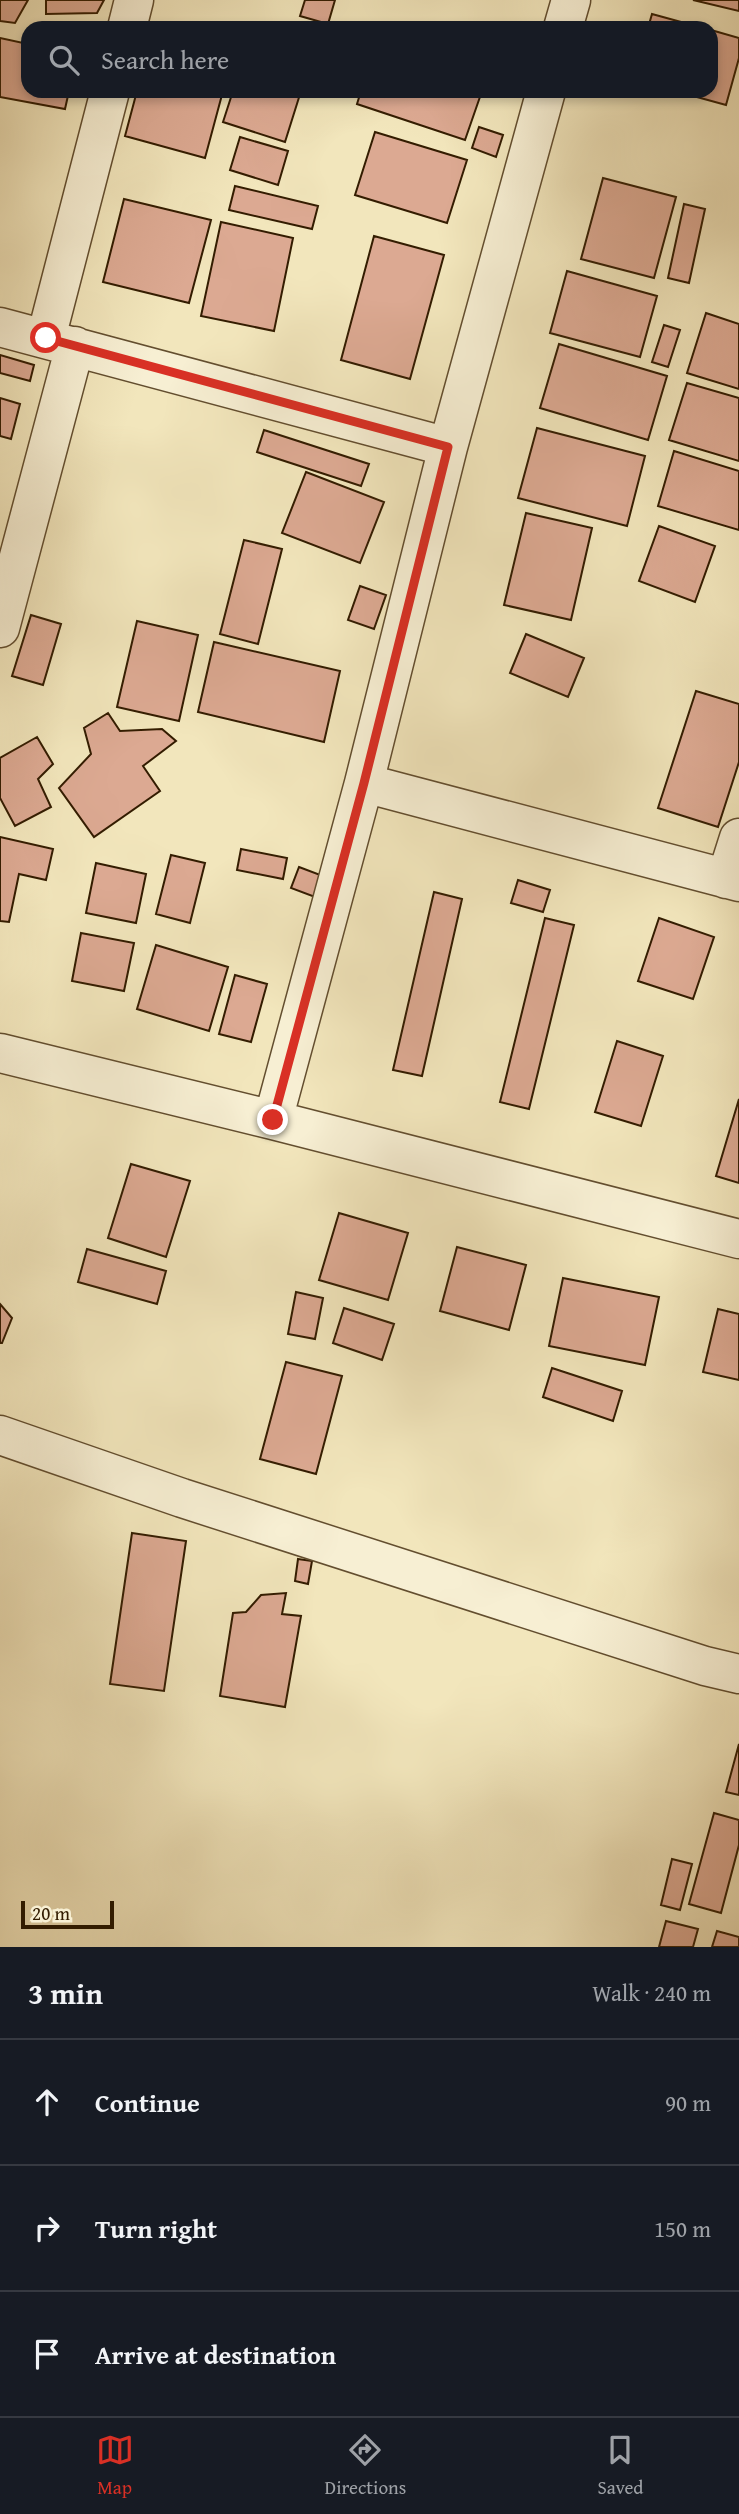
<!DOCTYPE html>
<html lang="en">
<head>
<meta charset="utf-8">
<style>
  body { margin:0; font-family:"Gentium Book Plus",serif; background:#242831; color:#f1f3f6 }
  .scale { position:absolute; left:21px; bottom:18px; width:93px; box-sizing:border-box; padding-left:7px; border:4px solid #331c00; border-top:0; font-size:19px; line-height:24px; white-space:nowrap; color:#331c00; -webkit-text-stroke:5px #f7efd3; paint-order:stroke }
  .stop { position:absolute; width:21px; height:21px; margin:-16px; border:5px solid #d93025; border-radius:50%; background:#fff }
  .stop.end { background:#d93025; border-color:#fff; box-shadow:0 2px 7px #0008 }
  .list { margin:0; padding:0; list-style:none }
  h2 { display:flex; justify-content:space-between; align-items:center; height:91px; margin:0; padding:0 28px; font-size:30px }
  h2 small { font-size:23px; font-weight:400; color:#9ea1a6 }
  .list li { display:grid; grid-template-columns:46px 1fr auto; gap:21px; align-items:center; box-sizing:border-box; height:126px; padding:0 28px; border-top:2px solid #363941 }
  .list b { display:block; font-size:26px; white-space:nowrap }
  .list em { font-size:23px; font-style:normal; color:#9ea1a6 }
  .icon { flex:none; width:38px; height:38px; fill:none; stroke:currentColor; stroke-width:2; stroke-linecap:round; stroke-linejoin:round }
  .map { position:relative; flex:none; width:739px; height:1947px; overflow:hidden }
  .search { position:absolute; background:#171b24; box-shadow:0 4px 10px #0003; left:21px; right:21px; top:21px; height:77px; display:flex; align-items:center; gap:18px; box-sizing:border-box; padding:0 24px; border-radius:21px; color:#9ea1a6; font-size:26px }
  .sheet { height:469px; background:#171b24 }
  nav { display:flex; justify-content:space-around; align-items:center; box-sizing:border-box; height:98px; border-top:2px solid #363941; background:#171b24; font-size:19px; color:#9ea1a6 }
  nav a { display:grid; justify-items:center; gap:4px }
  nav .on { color:#d93025 }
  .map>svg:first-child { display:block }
  .building { fill:#dca992; stroke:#331c00; stroke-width:2 }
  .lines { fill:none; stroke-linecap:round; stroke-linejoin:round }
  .minor-casing { stroke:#634e2f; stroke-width:41 }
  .minor { stroke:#f7efd3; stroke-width:38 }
  .route { stroke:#d93025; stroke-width:9 }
</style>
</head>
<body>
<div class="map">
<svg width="739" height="1947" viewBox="0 0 739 1947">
  <rect width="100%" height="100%" fill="#f2e6bc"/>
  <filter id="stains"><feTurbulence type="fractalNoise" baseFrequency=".00286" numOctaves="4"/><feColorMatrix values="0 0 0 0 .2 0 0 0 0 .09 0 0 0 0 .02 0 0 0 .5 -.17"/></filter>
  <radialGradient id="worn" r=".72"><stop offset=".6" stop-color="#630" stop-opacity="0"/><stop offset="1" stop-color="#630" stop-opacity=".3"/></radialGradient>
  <path class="building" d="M0,0H28L15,23L0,21Z
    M46,0H104L97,13L46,14Z
    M305,0H335L328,24L300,16Z
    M693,0H739V11Z
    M652,14L703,28H648Z
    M711,30L739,38V58L726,105L675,91H711Z
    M0,38L28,44V91H69L65,109L0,97Z
    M137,91H223L205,158L125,136Z
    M233,91H301L285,142L223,122Z
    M361,91H482L465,140L357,104Z
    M479,127L503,135L496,157L472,148Z
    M375,132L467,160L447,223L355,195Z
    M240,137L288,151L278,185L230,170Z
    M603,178L676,197L654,278L581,259Z
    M235,186L318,206L312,229L229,210Z
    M124,199L211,220L189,303L103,282Z
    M684,204L705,209L689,283L668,278Z
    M221,222L293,238L274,331L201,316Z
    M374,236L444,255L410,379L341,360Z
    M567,271L657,296L640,357L550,333Z
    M706,313L739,324V389L687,373Z
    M664,325L680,330L668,367L652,362Z
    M559,344L667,376L648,440L540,408Z
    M0,355L34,365L30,381L0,373Z
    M687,383L739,398V461L669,440Z
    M0,398L20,404L11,439L0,436Z
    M537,428L645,456L627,526L518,498Z
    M264,430L369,464L361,486L257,452Z
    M674,451L739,471V530L658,506Z
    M306,472L384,502L360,563L282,533Z
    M526,513L592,528L571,620L504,605Z
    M659,526L715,546L695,602L639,581Z
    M244,540L282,549L258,644L220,634Z
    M360,586L386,595L374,629L348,620Z
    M31,615L61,624L43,685L12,676Z
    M137,621L198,635L179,721L117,707Z
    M526,634L584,658L568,697L510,673Z
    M214,642L340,671L324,742L198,712Z
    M696,691L739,704V762L718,827L658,808Z
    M108,713L120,731L162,729L176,741L143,766L160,791L94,837L59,788L91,754L84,728Z
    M37,737L53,764L38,779L51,807L15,826L0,798V758Z
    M0,837L53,849L46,880L19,874L9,922L0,921Z
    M241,849L287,858L283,879L237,870Z
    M171,855L205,863L190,923L156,914Z
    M96,863L146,874L136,923L86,913Z
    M299,867L323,876L315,897L291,888Z
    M518,880L550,890L543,912L511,903Z
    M434,892L462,899L422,1076L393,1070Z
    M545,918L574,925L529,1109L500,1102Z
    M659,918L714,937L693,999L638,981Z
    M81,933L134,943L124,991L72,981Z
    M156,945L228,967L209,1031L137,1009Z
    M235,975L267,984L251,1042L219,1034Z
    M617,1041L663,1056L641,1126L595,1112Z
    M739,1099V1183L716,1176Z
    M131,1164L190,1181L166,1257L108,1238Z
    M339,1213L408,1233L388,1300L319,1280Z
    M457,1247L526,1265L509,1330L440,1311Z
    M87,1249L166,1271L157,1304L78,1282Z
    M563,1278L659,1297L645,1365L549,1346Z
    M296,1292L323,1298L315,1339L288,1334Z
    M0,1304L12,1318L2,1343H0Z
    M344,1308L394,1324L382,1360L333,1343Z
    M718,1309L739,1314V1380L703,1372Z
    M286,1362L342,1376L316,1474L260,1459Z
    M552,1368L622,1391L613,1421L543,1397Z
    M132,1533L186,1541L164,1691L110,1684Z
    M298,1559L312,1561L308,1584L295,1581Z
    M286,1593L282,1614L301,1616L285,1707L220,1696L233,1613L246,1612L261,1595Z
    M739,1744V1795L726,1792Z
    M714,1813L739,1820V1845L721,1913L689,1904Z
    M672,1859L692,1864L680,1910L661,1905Z
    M666,1921L698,1929L693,1947H659Z
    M717,1931L739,1937V1947H712Z"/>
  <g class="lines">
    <g class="minor-casing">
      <path id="minor" d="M127,28L134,0
        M563,28L571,0
        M0,327L448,447
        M46,338L110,91
        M0,628L75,346
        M364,783L739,882
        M726,879L739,838
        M0,1053L273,1120L739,1239
        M273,1120L364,783L448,447L546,91
        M0,1435L182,1498L705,1666L739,1674"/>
    </g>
    <use href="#minor" class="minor"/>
  </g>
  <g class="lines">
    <path class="route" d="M46,338L448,447L364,783L273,1120"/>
  </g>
  <rect width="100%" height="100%" filter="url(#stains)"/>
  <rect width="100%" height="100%" fill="url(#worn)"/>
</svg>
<div class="scale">20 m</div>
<div class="stop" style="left:46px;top:338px"></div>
<div class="stop end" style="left:273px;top:1120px"></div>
<div class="search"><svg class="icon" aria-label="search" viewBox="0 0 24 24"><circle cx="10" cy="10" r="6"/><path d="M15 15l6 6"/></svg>Search here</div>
</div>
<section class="sheet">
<h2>3 min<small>Walk · 240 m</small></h2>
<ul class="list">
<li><svg class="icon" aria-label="ahead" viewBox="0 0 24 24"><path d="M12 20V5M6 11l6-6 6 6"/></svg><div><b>Continue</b></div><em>90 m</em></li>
<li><svg class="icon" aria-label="right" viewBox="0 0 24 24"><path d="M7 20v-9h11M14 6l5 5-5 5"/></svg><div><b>Turn right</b></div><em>150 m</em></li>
<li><svg class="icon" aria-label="arrive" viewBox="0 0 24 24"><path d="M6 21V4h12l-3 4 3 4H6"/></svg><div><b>Arrive at destination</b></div></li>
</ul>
</section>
<nav>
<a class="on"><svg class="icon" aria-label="map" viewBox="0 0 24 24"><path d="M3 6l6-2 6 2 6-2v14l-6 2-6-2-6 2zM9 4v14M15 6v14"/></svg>Map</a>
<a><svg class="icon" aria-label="directions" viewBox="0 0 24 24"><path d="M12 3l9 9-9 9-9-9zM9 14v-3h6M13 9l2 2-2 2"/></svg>Directions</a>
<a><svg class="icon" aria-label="saved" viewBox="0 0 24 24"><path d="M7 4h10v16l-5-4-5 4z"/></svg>Saved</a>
</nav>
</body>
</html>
